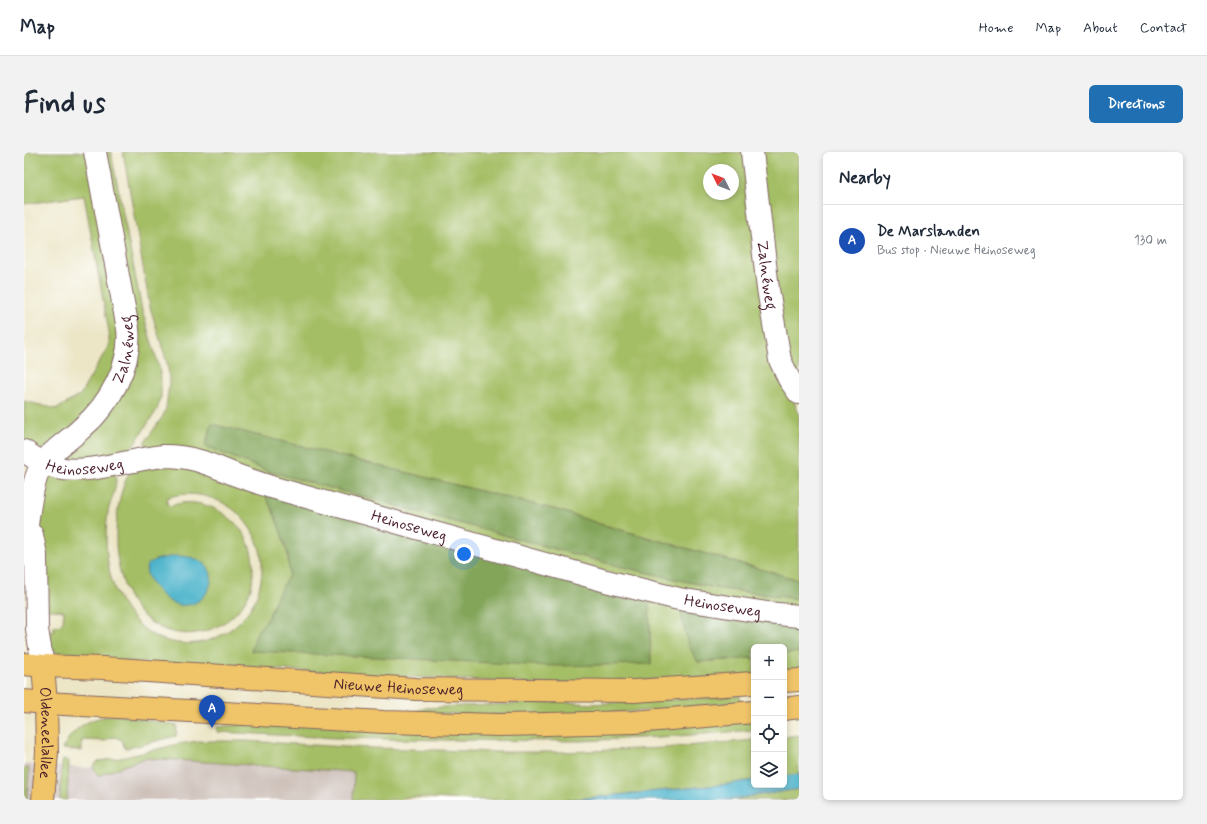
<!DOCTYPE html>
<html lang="en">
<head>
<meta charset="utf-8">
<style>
  body { margin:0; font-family:Mynerve,sans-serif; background:#f2f2f3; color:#1f2937 }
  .controls { position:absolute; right:12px; bottom:12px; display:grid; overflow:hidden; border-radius:6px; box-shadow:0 2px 6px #0003 }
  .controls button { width:36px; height:36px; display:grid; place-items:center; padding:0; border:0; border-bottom:1px solid #e0e1e3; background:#fff; color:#1f2937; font:20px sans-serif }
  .compass { position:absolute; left:679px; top:12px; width:36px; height:36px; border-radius:50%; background:#fff; box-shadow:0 2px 6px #0003; rotate:312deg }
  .you { position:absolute; left:440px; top:402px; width:14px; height:14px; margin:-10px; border:3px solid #fff; border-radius:50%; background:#1a73e8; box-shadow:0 0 0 6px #1a73e833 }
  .badge { display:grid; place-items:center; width:26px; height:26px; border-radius:50%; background:#1f6fb2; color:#fff; font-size:13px; font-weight:700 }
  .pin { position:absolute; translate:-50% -33px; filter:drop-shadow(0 1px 2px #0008) }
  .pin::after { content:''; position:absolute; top:21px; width:14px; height:12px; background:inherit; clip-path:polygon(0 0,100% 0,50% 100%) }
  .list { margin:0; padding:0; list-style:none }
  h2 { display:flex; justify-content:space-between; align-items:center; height:52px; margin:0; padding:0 16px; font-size:17px }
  h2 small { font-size:13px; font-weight:400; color:#747a83 }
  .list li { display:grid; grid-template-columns:26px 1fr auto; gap:12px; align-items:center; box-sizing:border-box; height:72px; padding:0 16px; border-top:1px solid #e0e1e3 }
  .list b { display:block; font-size:15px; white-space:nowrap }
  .list p { margin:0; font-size:13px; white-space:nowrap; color:#747a83 }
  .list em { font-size:13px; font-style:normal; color:#747a83 }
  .icon { flex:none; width:22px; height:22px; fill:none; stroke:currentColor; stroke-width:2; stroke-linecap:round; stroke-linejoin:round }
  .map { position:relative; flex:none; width:775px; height:648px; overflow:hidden; border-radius:6px }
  header { display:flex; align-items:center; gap:24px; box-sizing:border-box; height:56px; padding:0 20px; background:#fff; border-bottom:1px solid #e0e1e3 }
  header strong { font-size:19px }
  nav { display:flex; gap:22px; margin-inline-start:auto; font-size:14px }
  .intro { display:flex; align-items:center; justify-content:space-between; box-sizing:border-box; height:96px; padding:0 24px }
  h1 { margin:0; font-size:28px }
  .button { padding:10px 18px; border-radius:6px; background:#1f6fb2; color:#fff; font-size:14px; font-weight:700 }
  main { display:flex; gap:24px; padding:0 24px }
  aside { flex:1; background:#fff; border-radius:6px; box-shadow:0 2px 6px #0003 }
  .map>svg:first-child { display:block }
  .industrial { fill:#cec1ba }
  .green { fill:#a4be65; stroke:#776e48; fill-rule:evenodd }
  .forest { fill:#83a55a; stroke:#666242 }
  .water { fill:#4db4cb; stroke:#4c6a7b }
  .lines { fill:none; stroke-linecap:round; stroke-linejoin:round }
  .minor-casing { stroke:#836562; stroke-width:24 }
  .major-casing { stroke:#836562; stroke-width:24 }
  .highway-casing { stroke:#836562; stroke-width:24 }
  .minor { stroke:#fff; stroke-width:22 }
  .major { stroke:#f0c469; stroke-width:22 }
  .highway { stroke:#f0c469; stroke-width:22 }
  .labels { text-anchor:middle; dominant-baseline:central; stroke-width:3; stroke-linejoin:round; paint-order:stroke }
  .street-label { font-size:16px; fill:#4a1f2b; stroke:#fff }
</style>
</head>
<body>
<header>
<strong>Map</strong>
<nav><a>Home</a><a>Map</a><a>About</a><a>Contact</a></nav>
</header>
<div class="intro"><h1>Find us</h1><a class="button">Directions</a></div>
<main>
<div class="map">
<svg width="775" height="648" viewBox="0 0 775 648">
  <rect width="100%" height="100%" fill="#fff"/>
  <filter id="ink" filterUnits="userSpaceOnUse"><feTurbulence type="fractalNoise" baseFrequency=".025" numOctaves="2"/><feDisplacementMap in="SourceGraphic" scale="8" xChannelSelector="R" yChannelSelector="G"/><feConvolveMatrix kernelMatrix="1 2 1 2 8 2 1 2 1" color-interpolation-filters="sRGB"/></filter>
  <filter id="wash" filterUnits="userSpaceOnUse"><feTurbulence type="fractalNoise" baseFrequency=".012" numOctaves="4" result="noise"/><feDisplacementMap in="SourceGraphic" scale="16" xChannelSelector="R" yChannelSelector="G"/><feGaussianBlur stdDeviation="0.9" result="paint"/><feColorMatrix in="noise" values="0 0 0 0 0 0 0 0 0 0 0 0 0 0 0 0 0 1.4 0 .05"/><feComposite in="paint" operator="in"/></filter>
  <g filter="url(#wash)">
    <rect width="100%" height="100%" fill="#ece6c7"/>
    <path class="industrial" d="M134,600L350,607L348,648H0V612L63,616Z"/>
    <path class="green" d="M0,0H64L99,183L80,243L22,300L0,291V249L33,257L56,243L85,193V180L60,44L0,52Z
      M78,0H87L118,158L135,215L137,227V245L133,258L109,294L100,303L36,309L104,218Z
      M99,0H724L772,257L775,260V428L576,372L537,359L188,273L181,294L244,319L590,413L691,436L775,447V458L683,447L122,297L121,290L139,264L142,256L145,232L144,214L126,155ZM685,18H709V42H685Z
      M733,0H775V233L763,212Z
      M144,311L238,338L249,359L257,380L264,403L265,423L253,444L244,466L233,480L627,512L625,447L655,453L664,492L674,510L730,506V524L518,532L41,506C27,499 25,493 18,479L30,480V474H35L39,470L40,459L18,457L12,376L19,329L26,323L91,322C95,333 86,349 84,360C80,387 82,421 95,446C103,462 118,479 135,486C185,506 238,469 238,415C238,392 227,373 210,358C190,343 165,338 142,346L144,354C149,353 154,352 158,351C179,348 202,360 215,375C224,386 229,401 229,414C229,423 229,433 225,441C209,480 157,495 124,468C104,453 97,428 93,404C90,381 93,338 107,319Z
      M775,500V520L760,521V502Z
      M716,544L717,550L638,558L523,564L385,561L401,556L440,554L540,550L568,552Z
      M93,563L153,573L152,584L101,597L98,588L91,585L86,586L81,589L58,588V599L38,597C51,573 67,565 93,563Z
      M730,570V578L654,584L557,589L419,588L311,586L193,580V575L234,571Z
      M775,583V622L760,624V585Z
      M730,588V628L705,632L542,648H444L386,645L378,646L376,648H329L330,620L121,606L74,624L69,615L74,609L97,606L154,592L175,589H221L323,595L472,600H538L640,596Z
      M38,608L45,609L43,648H36Z
      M0,616H5L3,648H0Z
      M775,637V648H702Z"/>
    <path class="forest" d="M188,272L537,359L576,372L775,428V447L691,436L590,413L244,319L181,294Z
      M238,338L625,447L627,512L529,514L227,499L233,480L244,466L253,444L265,423L264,403L257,380L249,359Z
      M655,453L775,472V500L760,502V495H730V506L674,510L664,492Z"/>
    <path class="water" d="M150,404C223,402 173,487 133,438C128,432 120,421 123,413L131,408Z
      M775,622V637L702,648H542L705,632L730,628V633H760V624Z"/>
  </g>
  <g filter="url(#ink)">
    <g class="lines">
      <g class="minor-casing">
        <g id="minor">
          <path id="s1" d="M728,0L744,137L756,208L765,227L775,241"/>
          <path id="s2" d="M0,299C10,306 21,313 33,316C64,323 107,307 140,304C169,304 185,312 212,323C223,327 235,331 247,335L582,429L655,447L743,461L775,464"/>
          <path d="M8,383L12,403L13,477L19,514"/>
          <path id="s3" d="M0,403C2,380 6,329 19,311C29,297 46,288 58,276C85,253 108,213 104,177L71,0"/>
        </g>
      </g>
      <g class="major-casing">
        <g id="major">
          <path id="s4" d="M0,512L19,514L22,551L23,600L19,648"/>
          <path d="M0,549L22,551"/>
        </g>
      </g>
      <g class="highway-casing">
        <g id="highway">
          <path id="s5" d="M19,514L79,516L392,537L610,539L730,531"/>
          <path d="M760,529L775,528"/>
          <path d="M22,551L360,570L476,573L610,570L730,560"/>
          <path d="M760,557L775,555"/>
        </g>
      </g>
      <use href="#minor" class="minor"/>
      <use href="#major" class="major"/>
      <use href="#highway" class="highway"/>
    </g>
  </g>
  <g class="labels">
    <g class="street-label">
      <text stroke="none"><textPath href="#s1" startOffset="124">Zalnéweg</textPath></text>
      <text stroke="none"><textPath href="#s3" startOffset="239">Zalnéweg</textPath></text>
      <text stroke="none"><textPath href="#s2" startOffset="65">Heinoseweg</textPath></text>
      <text stroke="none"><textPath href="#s2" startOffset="401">Heinoseweg</textPath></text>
      <text stroke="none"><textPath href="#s2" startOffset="725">Heinoseweg</textPath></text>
      <text stroke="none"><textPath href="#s5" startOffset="356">Nieuwe Heinoseweg</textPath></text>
      <text stroke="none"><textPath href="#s4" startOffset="86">Oldeneelallee</textPath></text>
    </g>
  </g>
</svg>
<div class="controls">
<button>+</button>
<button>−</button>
<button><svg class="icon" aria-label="locate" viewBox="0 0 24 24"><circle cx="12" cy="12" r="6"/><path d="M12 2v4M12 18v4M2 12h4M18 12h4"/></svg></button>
<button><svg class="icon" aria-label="layers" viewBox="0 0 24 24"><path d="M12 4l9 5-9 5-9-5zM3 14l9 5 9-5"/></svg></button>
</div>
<svg class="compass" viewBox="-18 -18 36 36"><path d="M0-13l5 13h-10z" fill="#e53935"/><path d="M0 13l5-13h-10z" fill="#747a83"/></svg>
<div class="you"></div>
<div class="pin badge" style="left:188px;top:576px;background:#1a4fb4">A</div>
</div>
<aside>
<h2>Nearby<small></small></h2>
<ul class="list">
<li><span class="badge" style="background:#1a4fb4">A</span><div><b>De Marslanden</b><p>Bus stop · Nieuwe Heinoseweg</p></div><em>130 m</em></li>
</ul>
</aside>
</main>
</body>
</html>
